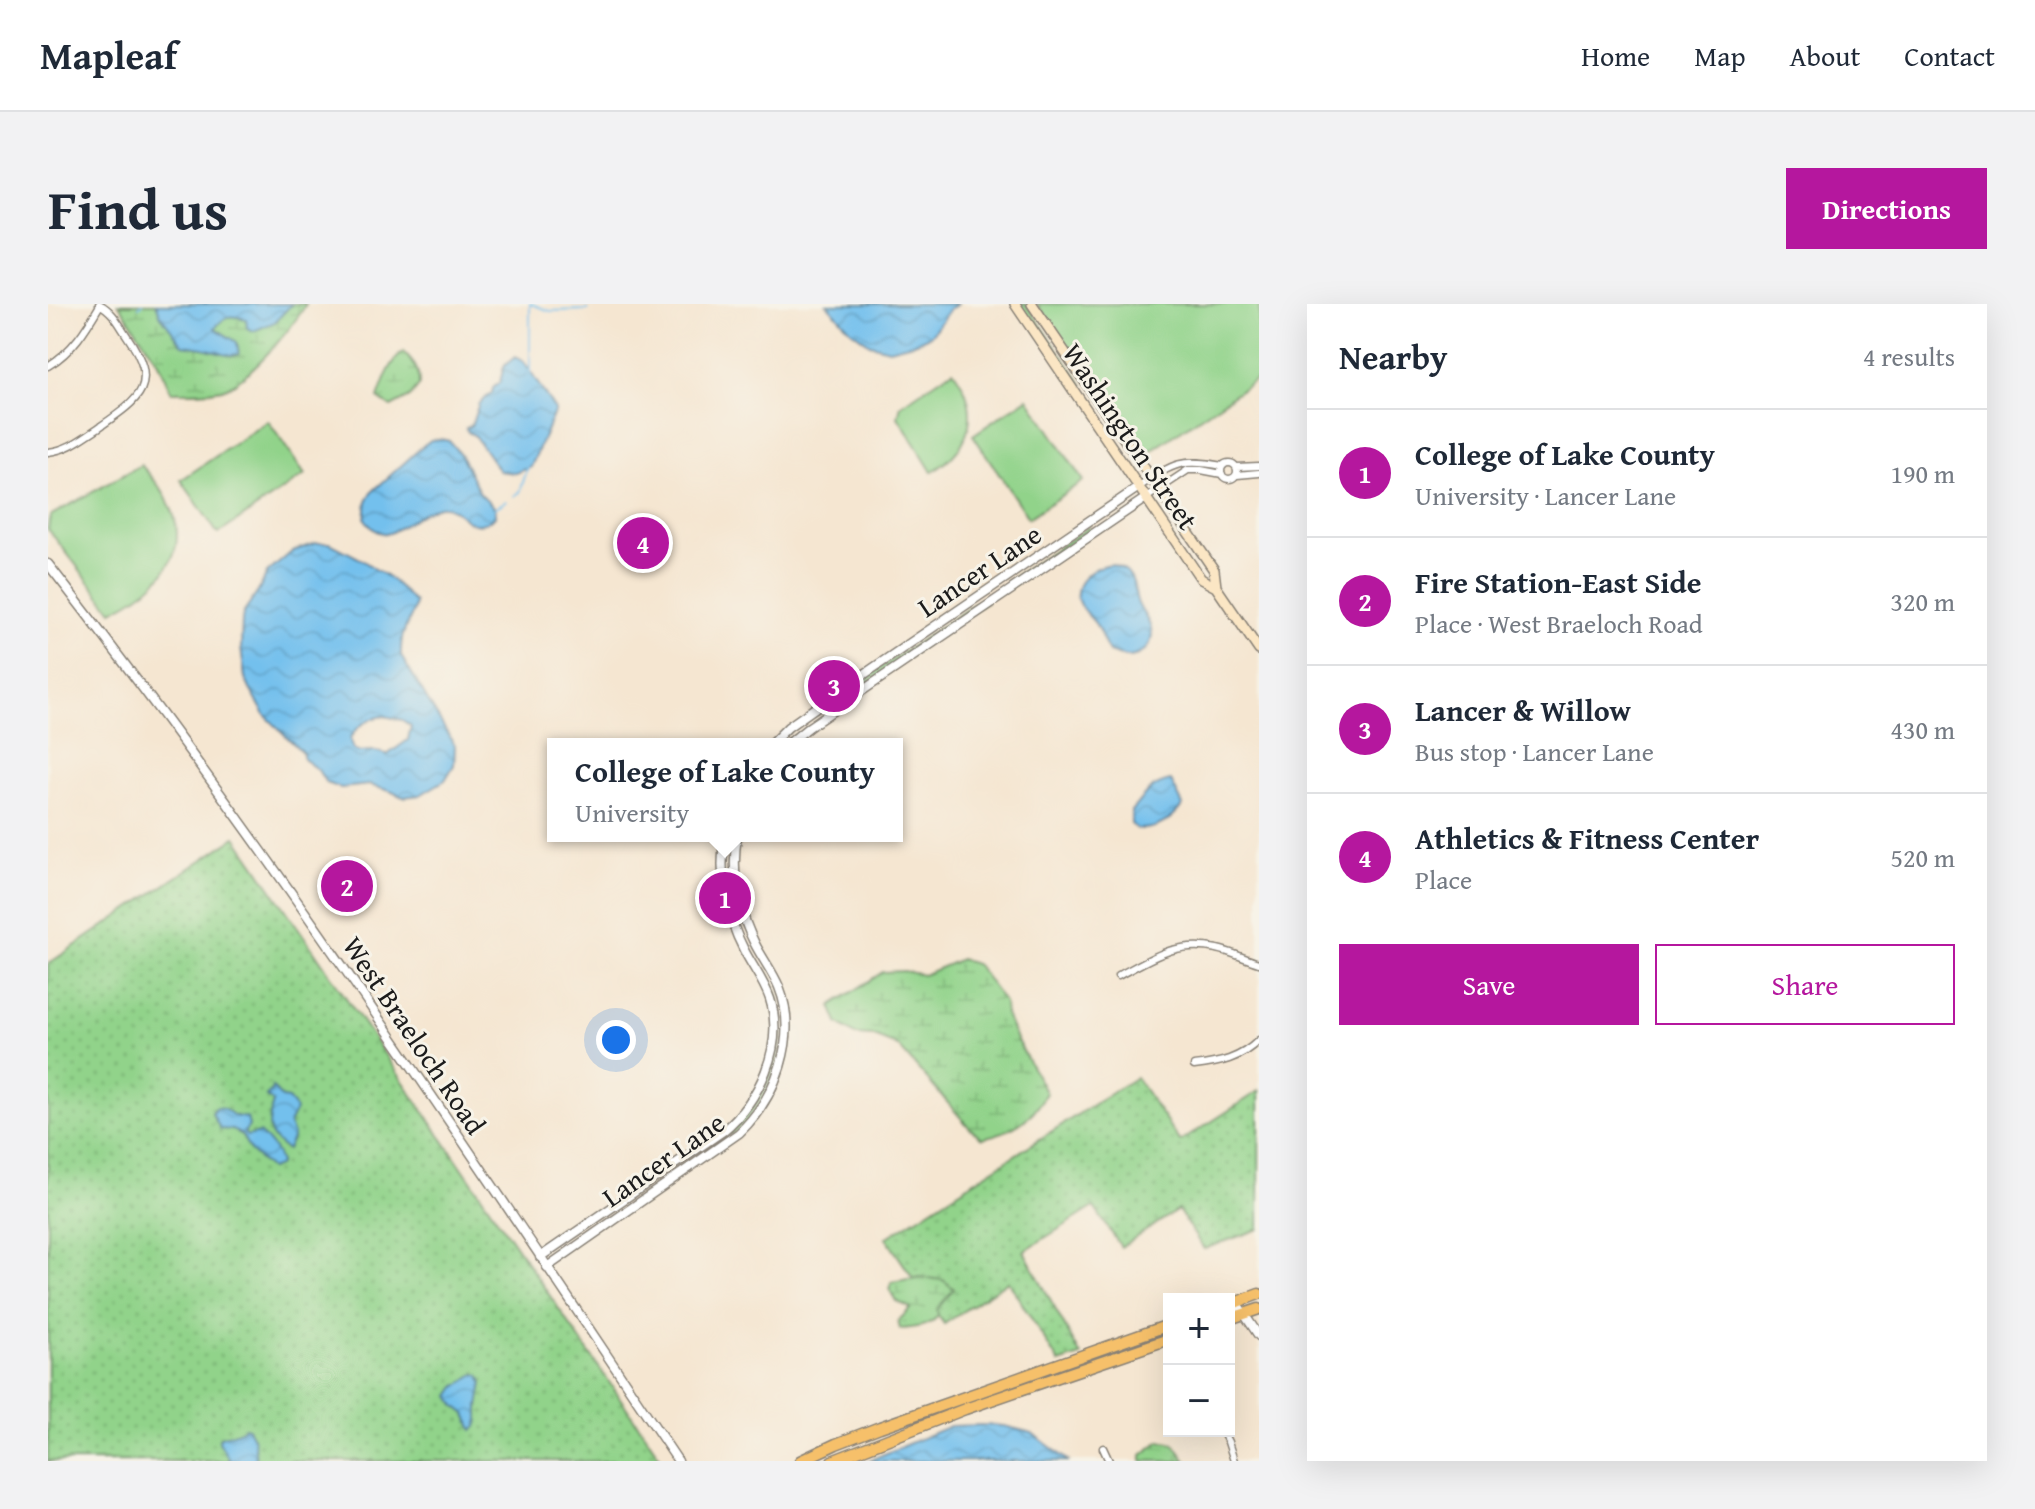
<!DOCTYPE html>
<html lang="en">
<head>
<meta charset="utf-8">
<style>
  body { margin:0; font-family:"Gentium Book Plus",serif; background:#f2f2f3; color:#1f2937 }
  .controls { position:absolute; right:24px; bottom:24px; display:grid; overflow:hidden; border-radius:0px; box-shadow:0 8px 32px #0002 }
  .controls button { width:72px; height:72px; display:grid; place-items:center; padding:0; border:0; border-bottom:2px solid #e0e1e3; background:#fff; color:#1f2937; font:40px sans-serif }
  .you { position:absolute; left:568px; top:736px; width:28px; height:28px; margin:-20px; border:6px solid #fff; border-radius:50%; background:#1a73e8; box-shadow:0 0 0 12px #1a73e833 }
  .badge { display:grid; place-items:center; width:52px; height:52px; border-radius:50%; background:#b5179e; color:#fff; font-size:26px; font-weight:700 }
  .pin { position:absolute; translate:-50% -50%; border:4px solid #fff; box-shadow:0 2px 8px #0006 }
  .popup { position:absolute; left:499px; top:434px; width:356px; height:104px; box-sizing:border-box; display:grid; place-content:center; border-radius:0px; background:#fff; filter:drop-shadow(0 2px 6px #0005); font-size:26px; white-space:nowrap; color:#747a83 }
  .popup b { font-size:30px; color:#1f2937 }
  .popup::after { content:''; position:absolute; left:50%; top:100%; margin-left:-16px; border:16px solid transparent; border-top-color:#fff }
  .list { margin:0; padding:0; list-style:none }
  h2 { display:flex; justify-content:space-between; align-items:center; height:104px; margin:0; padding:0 32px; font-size:34px }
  h2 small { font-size:26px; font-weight:400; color:#747a83 }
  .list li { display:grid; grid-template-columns:52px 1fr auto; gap:24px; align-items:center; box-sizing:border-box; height:128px; padding:0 32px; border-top:2px solid #e0e1e3 }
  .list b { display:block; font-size:30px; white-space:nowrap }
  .list p { margin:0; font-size:26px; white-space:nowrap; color:#747a83 }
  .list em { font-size:26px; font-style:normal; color:#747a83 }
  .actions { display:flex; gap:16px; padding:24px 32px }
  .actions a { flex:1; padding:18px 0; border:2px solid #b5179e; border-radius:0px; text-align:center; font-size:28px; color:#b5179e }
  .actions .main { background:#b5179e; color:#fff }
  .map { position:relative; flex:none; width:1211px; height:1157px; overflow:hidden; border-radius:0px }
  header { display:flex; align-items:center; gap:48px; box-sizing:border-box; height:112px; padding:0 40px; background:#fff; border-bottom:2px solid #e0e1e3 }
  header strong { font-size:38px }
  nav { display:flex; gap:44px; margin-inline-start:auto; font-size:28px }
  .intro { display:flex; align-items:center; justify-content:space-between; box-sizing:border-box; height:192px; padding:0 48px }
  h1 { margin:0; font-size:56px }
  .button { padding:20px 36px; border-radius:0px; background:#b5179e; color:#fff; font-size:28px; font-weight:700 }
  main { display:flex; gap:48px; padding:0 48px }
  aside { flex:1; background:#fff; border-radius:0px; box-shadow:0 8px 32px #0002 }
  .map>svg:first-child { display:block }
  .grass { fill:url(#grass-dots); stroke:#567853; stroke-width:2 }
  .wetland { fill:url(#wetland-marsh); stroke:#567853; stroke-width:2 }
  .green { fill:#91d38a; stroke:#567853; stroke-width:2 }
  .water { fill:url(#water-waves); stroke:#486e84; stroke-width:2; fill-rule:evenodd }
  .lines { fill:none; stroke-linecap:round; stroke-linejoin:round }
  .stream { stroke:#73c0ed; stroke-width:2 }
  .minor-casing { stroke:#888176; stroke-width:9 }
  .tertiary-casing { stroke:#888176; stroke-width:11 }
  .secondary-casing { stroke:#888176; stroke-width:12 }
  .primary-casing { stroke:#888176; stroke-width:13 }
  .minor { stroke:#fff; stroke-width:6 }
  .tertiary { stroke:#fff; stroke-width:8 }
  .secondary { stroke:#fbe6c4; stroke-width:9 }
  .primary { stroke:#f6c06b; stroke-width:10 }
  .labels { text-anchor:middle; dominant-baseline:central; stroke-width:6; stroke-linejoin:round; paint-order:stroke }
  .street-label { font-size:28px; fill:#1c1c1c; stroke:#f7f3e8 }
</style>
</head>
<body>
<header>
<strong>Mapleaf</strong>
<nav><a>Home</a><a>Map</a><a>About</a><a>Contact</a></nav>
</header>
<div class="intro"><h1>Find us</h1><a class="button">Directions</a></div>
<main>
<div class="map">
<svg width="1211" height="1157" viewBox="0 0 1211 1157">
  <defs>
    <pattern id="grass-dots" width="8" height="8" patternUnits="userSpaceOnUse" patternTransform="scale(2)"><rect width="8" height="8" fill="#91d38a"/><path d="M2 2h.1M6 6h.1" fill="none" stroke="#7cb576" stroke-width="1.8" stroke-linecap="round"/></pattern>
    <pattern id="wetland-marsh" width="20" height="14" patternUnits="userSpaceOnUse" patternTransform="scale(2)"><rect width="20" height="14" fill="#91d38a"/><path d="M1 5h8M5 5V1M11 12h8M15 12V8" fill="none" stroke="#7cb576"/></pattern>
    <pattern id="water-waves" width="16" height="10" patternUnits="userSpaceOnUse" patternTransform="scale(2)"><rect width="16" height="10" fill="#73c0ed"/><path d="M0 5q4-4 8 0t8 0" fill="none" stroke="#63a4cb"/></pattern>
  </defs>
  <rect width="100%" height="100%" fill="#f7f3e8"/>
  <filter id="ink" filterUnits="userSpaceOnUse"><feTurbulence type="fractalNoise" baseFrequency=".0125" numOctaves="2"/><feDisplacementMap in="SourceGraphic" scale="16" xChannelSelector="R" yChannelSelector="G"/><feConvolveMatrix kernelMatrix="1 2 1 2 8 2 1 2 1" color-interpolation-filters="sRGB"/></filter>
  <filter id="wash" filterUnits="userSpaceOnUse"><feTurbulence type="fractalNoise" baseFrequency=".006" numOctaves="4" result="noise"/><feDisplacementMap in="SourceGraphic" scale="32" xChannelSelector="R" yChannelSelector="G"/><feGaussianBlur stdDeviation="1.8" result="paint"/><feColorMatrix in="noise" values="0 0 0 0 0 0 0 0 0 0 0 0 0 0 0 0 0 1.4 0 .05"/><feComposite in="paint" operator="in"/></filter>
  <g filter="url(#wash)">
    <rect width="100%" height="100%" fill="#f5e6d1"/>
    <path class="grass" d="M972,0H978L1036,82L1034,84L996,37Z
      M1040,223L1043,227L962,282L959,278Z
      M935,294L938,298L792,398L789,393Z
      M188,533L615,1157H0V660Z
      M718,667C751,720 729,794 683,831L680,827C724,786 746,725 714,670Z
      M1088,773L1132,838L1211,787V925L1156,945L1130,906L1073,943L1046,903L976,947L1033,1052L1011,1059L960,977L896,1020L838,934Z"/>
    <path class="wetland" d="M71,0H258C245,23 199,78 174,85C158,89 139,88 123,88L110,59Z
      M355,48C367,60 371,64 371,82L362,93L343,103L330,94C336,77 341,60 355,48Z
      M913,655L929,661L956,698L957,710L967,733L998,789C983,817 964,828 934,834L921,823L850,742L826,732L807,731L790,719L783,702L835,668L856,667L875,671Z
      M871,973L895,976L906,985L889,1005L890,1012C881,1023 866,1024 852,1025L850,1017L863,1004L848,997L841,985L844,978Z
      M1112,1137L1126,1140L1138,1157H1094V1151Z"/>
    <path class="green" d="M989,0H1211V73L1096,152L1017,44Z
      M905,66C934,104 925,144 884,168L850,113L853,101Z
      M980,94L1035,177L980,214L925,131Z
      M220,117L257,171L170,230L133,176Z
      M93,161C151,221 137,272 64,307L0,225L2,212Z"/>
    <path class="water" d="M108,0H244L227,18L206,27L199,24L198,15C181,11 179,10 167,24L189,38L191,50L183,51L155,44L135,41L113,12Z
      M779,0H909L901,6L883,31L868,38L841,45L822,40L803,26Z
      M467,53L476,58L507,106L483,163L468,169L451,167L426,131L420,128L418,124L423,122L431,99L444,89L445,84L452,78L456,62Z
      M392,135L401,137L413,151L432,189L447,204V212C419,236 414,199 391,202C380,203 354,223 342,229C329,231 324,224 317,215L319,197L324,188L376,141L383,136Z
      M268,239H282L311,254L345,277L367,299C366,310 361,315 357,325C353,334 353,342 353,352L407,442L406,461L397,476L372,491L355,493L342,487L321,481L293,484L278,479L270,466L255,455V449L217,411L202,385L197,374L193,344L194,316L195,310L211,286L219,269L245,247ZM337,412L354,416L363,422L360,436L339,451C337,450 329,447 326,447C313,446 304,454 302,434C311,420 321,414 337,412Z
      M1062,260C1068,262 1074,263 1079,268C1087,276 1086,287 1089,297C1092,307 1101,315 1103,325C1107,340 1094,353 1079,353C1072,352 1066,350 1061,348C1055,339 1053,328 1047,319C1042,312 1034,307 1031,299C1022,279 1045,263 1062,260Z
      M1123,477L1135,501C1122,517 1110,526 1089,525L1083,520V507C1096,492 1102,481 1123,477Z
      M224,783L234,794L240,795L248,806L241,820L245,832L239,846C217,832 219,821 225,798L218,792L223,788Z
      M167,803L175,804L187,812L199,814L201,822L196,829L199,832L211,829C220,836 229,847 232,859L230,862L222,865L202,847L194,831L184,826L172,825L164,809Z
      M427,1070L432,1071L435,1079L431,1102V1116L429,1123L425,1126L418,1110L408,1102L402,1092L408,1083Z
      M932,1121L956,1122L984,1129L1021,1157H820L902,1122Z
      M196,1123L200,1124L206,1135L208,1157H182L171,1138V1134C180,1128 187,1132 196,1123Z"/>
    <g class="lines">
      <path class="stream" d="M483,0L502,7L540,6
        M91,3L95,0
        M482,69V0
        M466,192L472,188L480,162
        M447,204L458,197"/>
    </g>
  </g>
  <g filter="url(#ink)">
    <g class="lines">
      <g class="minor-casing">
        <path id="minor" d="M0,62C25,47 38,25 52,1
          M0,148C20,146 33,135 50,124C92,95 113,82 79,32C71,20 65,7 51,0
          M1173 167a8 8 0 1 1 16 0a8 8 0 1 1-16 0Z
          M1189,163L1211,162
          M1189,171L1211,169
          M1091,183C1126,159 1132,154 1175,162
          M1098,194L1140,166H1153L1174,170
          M1070,672C1104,654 1128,636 1169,645C1184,648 1197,655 1211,659
          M1146,762C1172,759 1192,755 1211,736
          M1174,1127L1180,1138L1186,1157
          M1055,1144L1061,1157"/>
      </g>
      <g class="tertiary-casing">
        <path id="tertiary" d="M0,260C225,548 426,854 630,1157
          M723,440L740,423L774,399L1091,183
          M740,440L761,423L1098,194
          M492,953L675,827C711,797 737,742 722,695C716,677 704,662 696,646C678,611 670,571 677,532
          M499,963L691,829C728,794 751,733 731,683C725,668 714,654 707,640C690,606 683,569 689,532
          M1188,998L1211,1032"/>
      </g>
      <g class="secondary-casing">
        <path id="secondary" d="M967,0L1153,275L1168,283L1211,346
          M984,0L1166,266L1168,283"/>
      </g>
      <g class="primary-casing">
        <path id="primary" d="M1181,1001L1211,990
          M1181,1015L1211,1005
          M752,1157L788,1140L832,1123L1121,1021
          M784,1157L917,1105L1121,1035"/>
      </g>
      <use href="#minor" class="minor"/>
      <use href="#tertiary" class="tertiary"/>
      <use href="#secondary" class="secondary"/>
      <use href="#primary" class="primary"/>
    </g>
  </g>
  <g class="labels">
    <g class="street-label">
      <text transform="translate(1083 132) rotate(56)">Washington Street</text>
      <text transform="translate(931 266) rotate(-34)">Lancer Lane</text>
      <text transform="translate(367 731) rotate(56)">West Braeloch Road</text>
      <text transform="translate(615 855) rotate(-35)">Lancer Lane</text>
    </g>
  </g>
</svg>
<div class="controls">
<button>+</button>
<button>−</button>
</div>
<div class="you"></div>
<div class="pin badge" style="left:677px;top:594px">1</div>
<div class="popup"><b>College of Lake County</b>University</div>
<div class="pin badge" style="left:299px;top:582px">2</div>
<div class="pin badge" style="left:786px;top:382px">3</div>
<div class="pin badge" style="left:595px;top:239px">4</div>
</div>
<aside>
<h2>Nearby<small>4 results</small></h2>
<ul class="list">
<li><span class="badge">1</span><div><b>College of Lake County</b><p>University · Lancer Lane</p></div><em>190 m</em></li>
<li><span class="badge">2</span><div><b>Fire Station-East Side</b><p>Place · West Braeloch Road</p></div><em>320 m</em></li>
<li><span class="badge">3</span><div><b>Lancer &amp; Willow</b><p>Bus stop · Lancer Lane</p></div><em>430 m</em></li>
<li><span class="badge">4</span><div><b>Athletics &amp; Fitness Center</b><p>Place</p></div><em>520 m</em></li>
</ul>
<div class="actions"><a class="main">Save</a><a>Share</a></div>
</aside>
</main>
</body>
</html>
